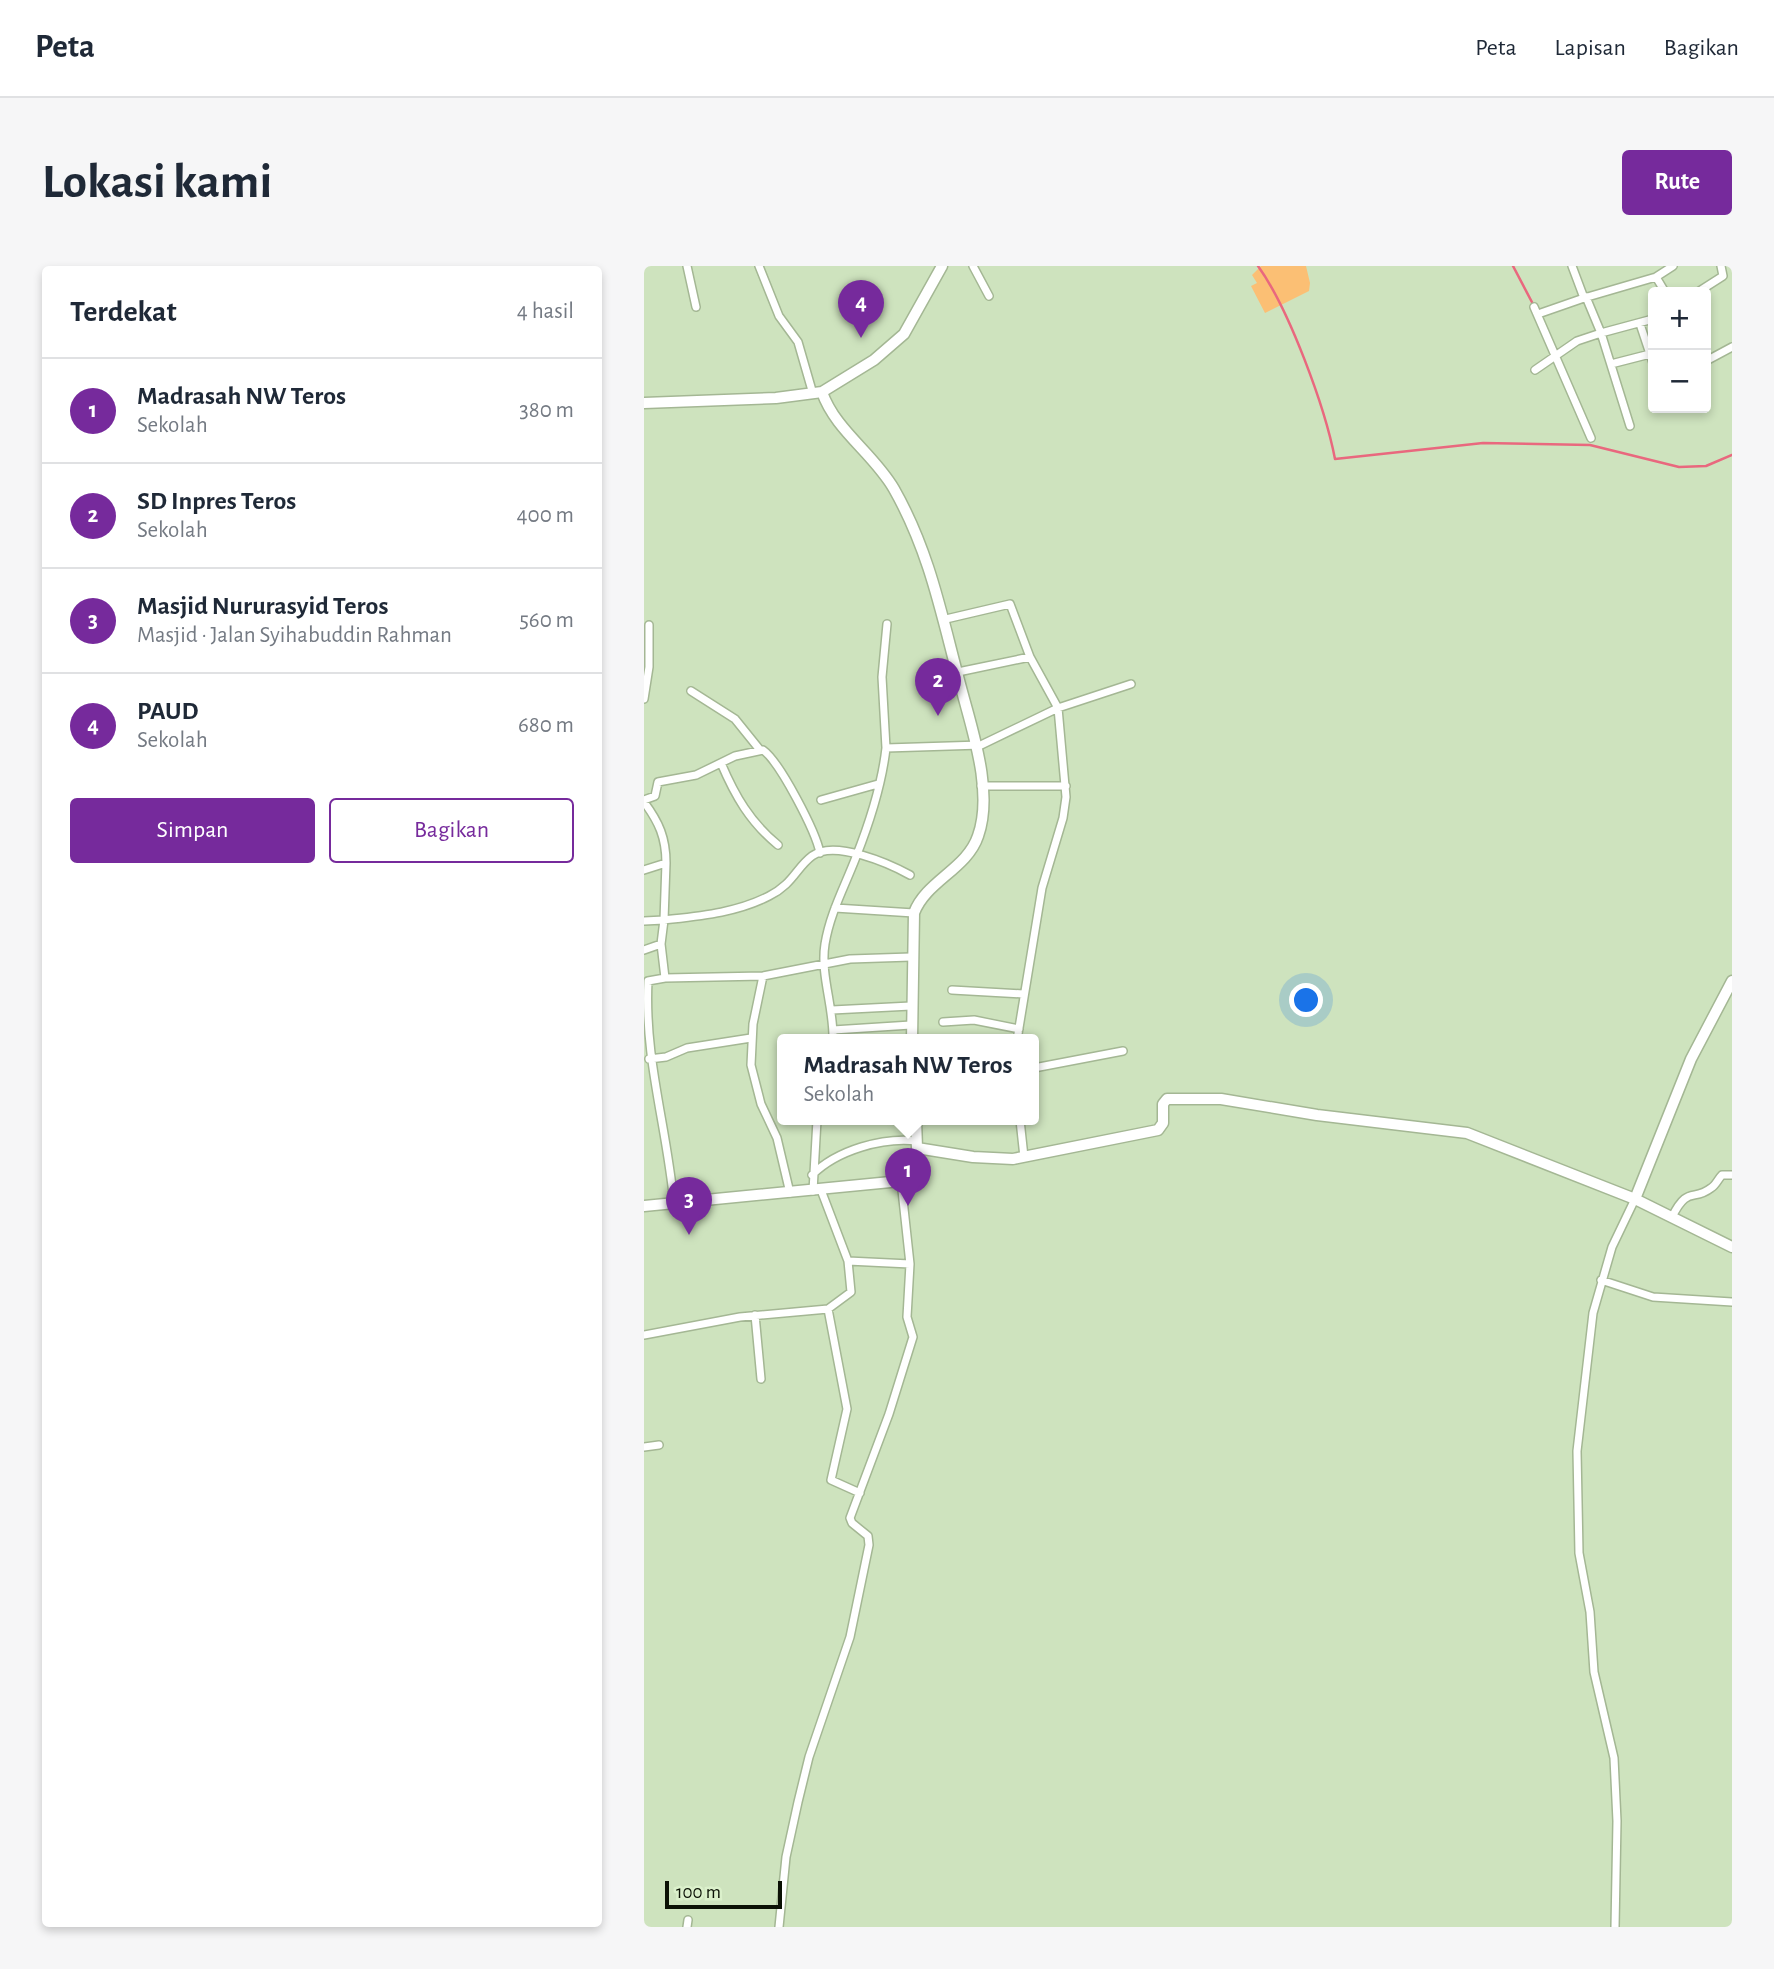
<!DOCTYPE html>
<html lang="id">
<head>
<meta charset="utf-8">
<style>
  body { margin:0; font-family:"Alegreya Sans",sans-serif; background:#f6f6f7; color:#1f2937 }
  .controls { position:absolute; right:21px; top:21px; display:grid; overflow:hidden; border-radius:7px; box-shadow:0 4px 10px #0003 }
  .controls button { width:63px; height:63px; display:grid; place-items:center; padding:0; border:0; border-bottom:2px solid #e0e1e3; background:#fff; color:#1f2937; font:35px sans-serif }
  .scale { position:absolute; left:21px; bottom:18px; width:117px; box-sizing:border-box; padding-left:7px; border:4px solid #0b1105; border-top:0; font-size:19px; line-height:24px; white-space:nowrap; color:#0b1105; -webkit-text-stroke:5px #dbf0cb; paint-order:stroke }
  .you { position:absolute; left:663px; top:735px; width:24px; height:24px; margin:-18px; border:5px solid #fff; border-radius:50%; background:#1a73e8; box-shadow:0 0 0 10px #1a73e833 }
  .badge { display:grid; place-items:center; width:46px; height:46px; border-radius:50%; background:#762a9c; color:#fff; font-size:23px; font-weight:700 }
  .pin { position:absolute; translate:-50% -58px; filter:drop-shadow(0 2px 4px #0008) }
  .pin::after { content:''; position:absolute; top:37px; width:24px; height:21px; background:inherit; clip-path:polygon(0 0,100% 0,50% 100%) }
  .popup { position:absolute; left:133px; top:768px; width:262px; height:91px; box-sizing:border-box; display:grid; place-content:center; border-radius:7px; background:#fff; filter:drop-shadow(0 2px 5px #0005); font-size:23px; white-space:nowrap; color:#747a83 }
  .popup b { font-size:26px; color:#1f2937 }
  .popup::after { content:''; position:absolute; left:50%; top:100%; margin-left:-14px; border:14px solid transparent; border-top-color:#fff }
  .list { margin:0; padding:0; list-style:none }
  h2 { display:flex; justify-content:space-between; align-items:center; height:91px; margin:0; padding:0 28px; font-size:30px }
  h2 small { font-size:23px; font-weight:400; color:#747a83 }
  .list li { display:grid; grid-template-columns:46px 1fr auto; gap:21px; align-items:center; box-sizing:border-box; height:105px; padding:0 28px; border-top:2px solid #e0e1e3 }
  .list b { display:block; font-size:26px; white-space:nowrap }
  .list p { margin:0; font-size:23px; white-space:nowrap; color:#747a83 }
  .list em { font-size:23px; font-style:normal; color:#747a83 }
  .actions { display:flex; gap:14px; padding:21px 28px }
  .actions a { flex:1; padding:16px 0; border:2px solid #762a9c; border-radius:7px; text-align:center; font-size:24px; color:#762a9c }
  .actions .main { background:#762a9c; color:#fff }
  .map { position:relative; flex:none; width:1088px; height:1661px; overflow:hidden; border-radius:7px }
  header { display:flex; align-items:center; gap:42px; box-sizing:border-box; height:98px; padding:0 35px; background:#fff; border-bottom:2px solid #e0e1e3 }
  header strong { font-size:33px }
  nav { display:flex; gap:38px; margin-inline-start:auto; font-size:24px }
  .intro { display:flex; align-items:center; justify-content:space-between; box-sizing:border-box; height:168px; padding:0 42px }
  h1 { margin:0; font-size:49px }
  .button { padding:18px 32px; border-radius:7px; background:#762a9c; color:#fff; font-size:24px; font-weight:700 }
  main { display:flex; gap:42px; padding:0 42px }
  aside { flex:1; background:#fff; border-radius:7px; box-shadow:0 4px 10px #0003 }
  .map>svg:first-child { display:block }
  .green { fill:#fbbf74 }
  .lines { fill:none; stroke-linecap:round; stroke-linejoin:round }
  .stream { stroke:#e9687e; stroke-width:2.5 }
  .street-casing { stroke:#a4b794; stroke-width:10 }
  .secondary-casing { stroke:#a4b794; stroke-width:13 }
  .street { stroke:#fff; stroke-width:7 }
  .secondary { stroke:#fff; stroke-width:10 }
</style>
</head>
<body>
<header>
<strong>Peta</strong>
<nav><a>Peta</a><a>Lapisan</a><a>Bagikan</a></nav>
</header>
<div class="intro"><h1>Lokasi kami</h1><a class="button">Rute</a></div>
<main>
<aside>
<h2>Terdekat<small>4 hasil</small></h2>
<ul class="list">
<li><span class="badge">1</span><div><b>Madrasah NW Teros</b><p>Sekolah</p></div><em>380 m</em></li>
<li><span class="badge">2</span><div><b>SD Inpres Teros</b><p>Sekolah</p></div><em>400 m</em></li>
<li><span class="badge">3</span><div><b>Masjid Nururasyid Teros</b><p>Masjid · Jalan Syihabuddin Rahman</p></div><em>560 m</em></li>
<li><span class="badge">4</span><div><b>PAUD</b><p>Sekolah</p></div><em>680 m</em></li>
</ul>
<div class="actions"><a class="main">Simpan</a><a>Bagikan</a></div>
</aside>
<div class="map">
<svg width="1088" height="1661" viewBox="0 0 1088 1661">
  <rect width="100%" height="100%" fill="#cee3be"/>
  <path class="green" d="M617,0H662L666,17L665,25L621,47L607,20L613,17L608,9Z"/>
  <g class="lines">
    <path class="stream" d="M614,0C645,43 681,141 691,193L839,177L946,179L1035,201L1062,200L1088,189
      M869,0L890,40"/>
    <g class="street-casing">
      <path id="street" d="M43,0L52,41
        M115,0L135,50L154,76L169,128
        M329,0L345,30
        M928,0L940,32L1012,11L1029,0
        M1012,11L1021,26
        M1054,26L1079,10L1077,0
        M942,31L957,67L1009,53
        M890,41L947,172
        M894,48L940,32
        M996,58L1009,97
        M1062,95L1088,81
        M967,98L1006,88
        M891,104L933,75L957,67L986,160
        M302,353L366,338L386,391L314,406
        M47,425L91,453L116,484
        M0,433L5,401V359
        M242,482L238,411L243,358
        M77,497C91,530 106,556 134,579
        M337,520H422
        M0,534L11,530L14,516L52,509L91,490L119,484C136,496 172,566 176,587
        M177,534L234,518
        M0,536C15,556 22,572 22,597L0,604
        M191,642L270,647
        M0,655L20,654L22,597
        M0,684L17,678
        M119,710L109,758L107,799L117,838L133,872L146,927
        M21,712L119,710L206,693L267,691
        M308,724L379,728
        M188,744L267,740
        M299,756L330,754L375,763
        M189,764L267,759
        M189,774C190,741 176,709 181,678C186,647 201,620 212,591C225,558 238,518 242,482L337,479L414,442L487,418
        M373,774L398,622L419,552L422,531L414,442L386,391
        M5,793L22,791L43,782L107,772
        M390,802L479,785
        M376,854L380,891
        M168,909C193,884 239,871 273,875
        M177,924L204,995
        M169,925L173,854
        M30,938C23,861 0,793 4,715L21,712L17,678L20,654C55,650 92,647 125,630C149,618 152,602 168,590C190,573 246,598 266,609
        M1028,951C1044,919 1049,936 1067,922C1072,919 1074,913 1078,909H1088
        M957,1014L1009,1031L1088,1036
        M184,1043L203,1143L187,1214L216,1227
        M111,1049L117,1113
        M0,1069L96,1051L184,1043L207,1026L204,995L266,998
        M0,1181L15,1179
        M43,1661L44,1654
        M135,1661L142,1591L154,1536L165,1491L206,1371L225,1279L224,1270L208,1257L206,1252L245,1148L269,1071L263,1051L266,998L257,915
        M971,1661L973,1555L970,1492L950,1406L946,1346L935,1287L933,1185L949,1047L968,981L991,933"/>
    </g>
    <g class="secondary-casing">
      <path id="secondary" d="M178,126C191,164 230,188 250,223C288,290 299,357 319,429C330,470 349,528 334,570C323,603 282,615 270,647L268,774
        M0,137L132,132L178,126L230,94L260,68L298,0
        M272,854L273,882
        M991,933L1047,793L1088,715
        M0,940L257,915L270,911L273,882L329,891L369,893L514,864L519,857V838L523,833H577L673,849L823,867L991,933L1088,981"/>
    </g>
    <use href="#street" class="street"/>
    <use href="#secondary" class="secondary"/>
  </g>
</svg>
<div class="controls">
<button>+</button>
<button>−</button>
</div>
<div class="scale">100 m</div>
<div class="you"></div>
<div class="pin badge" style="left:264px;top:940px">1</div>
<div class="popup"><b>Madrasah NW Teros</b>Sekolah</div>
<div class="pin badge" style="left:294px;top:450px">2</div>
<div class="pin badge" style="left:45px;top:969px">3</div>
<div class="pin badge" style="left:217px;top:72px">4</div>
</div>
</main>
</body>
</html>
